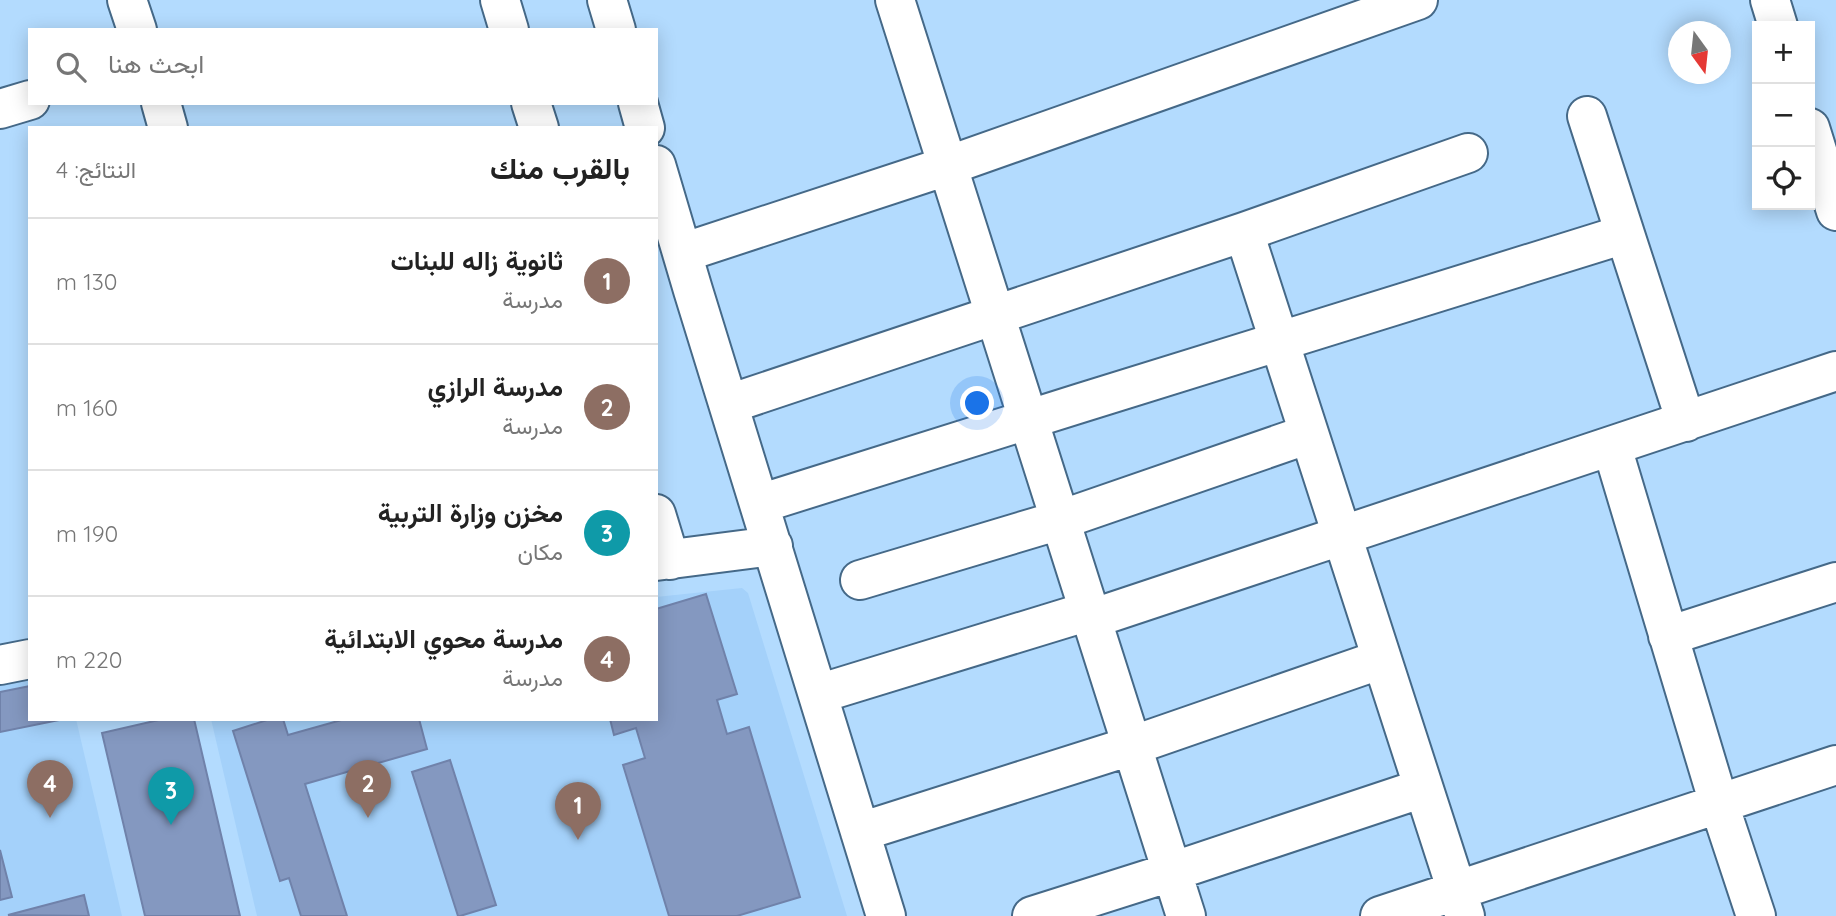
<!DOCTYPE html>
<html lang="ar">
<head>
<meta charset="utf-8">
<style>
  body { margin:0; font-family:Quicksand,Vazirmatn,sans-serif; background:#f2f2f2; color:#222; direction:rtl }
  .controls { position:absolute; right:21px; top:21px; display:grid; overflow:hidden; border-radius:0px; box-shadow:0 4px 18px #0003 }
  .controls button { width:63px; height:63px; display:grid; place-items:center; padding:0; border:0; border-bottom:2px solid #e0e0e0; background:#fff; color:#222; font:35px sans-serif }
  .compass { position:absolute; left:1668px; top:21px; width:63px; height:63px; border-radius:50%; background:#fff; box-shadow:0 4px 18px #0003; rotate:165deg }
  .you { position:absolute; left:978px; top:404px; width:24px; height:24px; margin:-18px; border:5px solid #fff; border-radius:50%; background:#1a73e8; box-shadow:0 0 0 10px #1a73e833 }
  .badge { display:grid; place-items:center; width:46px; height:46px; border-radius:50%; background:#9d6322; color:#fff; font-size:23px; font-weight:700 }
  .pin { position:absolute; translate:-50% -58px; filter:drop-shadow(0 2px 4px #0008) }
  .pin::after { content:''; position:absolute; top:37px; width:24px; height:21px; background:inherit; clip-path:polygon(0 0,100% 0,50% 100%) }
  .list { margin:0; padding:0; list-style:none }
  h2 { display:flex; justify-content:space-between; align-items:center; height:91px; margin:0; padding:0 28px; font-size:30px }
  h2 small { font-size:23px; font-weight:400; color:#767676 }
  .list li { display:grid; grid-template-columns:46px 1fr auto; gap:21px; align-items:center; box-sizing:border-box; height:126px; padding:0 28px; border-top:2px solid #e0e0e0 }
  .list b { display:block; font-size:26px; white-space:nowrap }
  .list p { margin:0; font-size:23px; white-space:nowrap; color:#767676 }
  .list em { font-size:23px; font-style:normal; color:#767676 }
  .icon { flex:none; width:38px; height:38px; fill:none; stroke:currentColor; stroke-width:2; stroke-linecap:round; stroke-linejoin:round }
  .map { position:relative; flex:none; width:1836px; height:916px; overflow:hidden; direction:ltr }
  .search { position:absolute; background:#fff; box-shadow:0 4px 18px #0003; left:28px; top:28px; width:630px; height:77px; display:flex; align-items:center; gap:18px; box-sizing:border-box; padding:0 24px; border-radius:0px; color:#767676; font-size:26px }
  .panel { position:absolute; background:#fff; box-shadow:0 4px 18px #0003; left:28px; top:126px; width:630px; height:595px; border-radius:0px; direction:rtl }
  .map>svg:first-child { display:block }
  .built { fill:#a4d1fa }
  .building { fill:#8498c0; stroke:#7082aa; stroke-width:2 }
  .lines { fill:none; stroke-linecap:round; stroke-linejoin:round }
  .minor-casing { stroke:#456988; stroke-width:42 }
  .minor { stroke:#fff; stroke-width:38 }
</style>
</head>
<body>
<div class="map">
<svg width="1836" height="916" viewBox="0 0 1836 916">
  <rect width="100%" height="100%" fill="#b3dbfe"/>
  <path class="built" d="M742,588L748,593L847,916H737L800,896L749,728L727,734L717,700L736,694L706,594L656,609V597Z
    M30,675V719H76L122,916H0V681Z
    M211,719H610L614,735L636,728L645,758L623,765L669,916H257Z"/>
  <path class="building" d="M706,594L737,694L717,700L727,734L749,727L800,897L737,916H669L623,765L645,758L636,728L614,735L610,719H656V609Z
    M30,686V719L59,720L0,732V692Z
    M163,719H194L240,916H145L102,733Z
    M270,719H283L288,735L345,719H419L427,749L305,784L347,916H301L289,878L280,881L233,731Z
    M450,760L496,905L460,916H458L412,772Z
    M0,850L12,897L0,900Z
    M84,895L89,916L8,915Z"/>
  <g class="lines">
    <g class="minor-casing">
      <path id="minor" d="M127,0L137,30
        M500,0L509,30
        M607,0L616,30
        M895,0L1186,916
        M1770,0L1778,26
        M161,103L168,128
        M531,103L539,128
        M638,103L645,128
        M0,109L30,100
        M1587,116L1625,234
        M1810,128L1836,211
        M656,165L693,290L886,916
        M1244,232L1465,916
        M682,253L947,166L1418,0
        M729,404L1244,232L1468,153
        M1612,447L1719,804L1756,916
        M759,504C1047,412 1337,325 1625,234L1686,422
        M656,514L670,560
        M656,561L773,546
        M860,580L1060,520L1309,434
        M1091,619L1836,371
        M1668,636L1836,582
        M0,665L30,659
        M818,694L1089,611
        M860,832L1131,746L1382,659
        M1032,916L1171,872L1423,788
        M1380,916L1836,765"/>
    </g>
    <use href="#minor" class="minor"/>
  </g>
</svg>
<div class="controls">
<button>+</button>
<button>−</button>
<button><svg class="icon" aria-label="locate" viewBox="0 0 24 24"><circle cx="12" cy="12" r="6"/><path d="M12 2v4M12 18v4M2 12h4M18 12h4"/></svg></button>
</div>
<svg class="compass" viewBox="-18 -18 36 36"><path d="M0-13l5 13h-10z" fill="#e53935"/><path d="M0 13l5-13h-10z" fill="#767676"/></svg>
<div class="you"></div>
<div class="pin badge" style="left:578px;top:840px;background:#8d6e63">1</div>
<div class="pin badge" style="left:368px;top:818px;background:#8d6e63">2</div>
<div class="pin badge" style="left:171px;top:825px;background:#0f9aa8">3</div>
<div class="pin badge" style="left:50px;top:818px;background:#8d6e63">4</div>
<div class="search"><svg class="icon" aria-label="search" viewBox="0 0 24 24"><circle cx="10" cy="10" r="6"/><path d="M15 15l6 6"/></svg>ابحث هنا</div>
<section class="panel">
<h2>بالقرب منك<small>النتائج: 4</small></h2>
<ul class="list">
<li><span class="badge" style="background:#8d6e63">1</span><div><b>ثانوية زاله للبنات</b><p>مدرسة</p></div><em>130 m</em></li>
<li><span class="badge" style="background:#8d6e63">2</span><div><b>مدرسة الرازي</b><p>مدرسة</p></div><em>160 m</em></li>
<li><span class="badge" style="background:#0f9aa8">3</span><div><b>مخزن وزارة التربية</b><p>مكان</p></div><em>190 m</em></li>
<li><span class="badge" style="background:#8d6e63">4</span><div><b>مدرسة محوي الابتدائية</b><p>مدرسة</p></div><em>220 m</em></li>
</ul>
</section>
</div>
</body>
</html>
